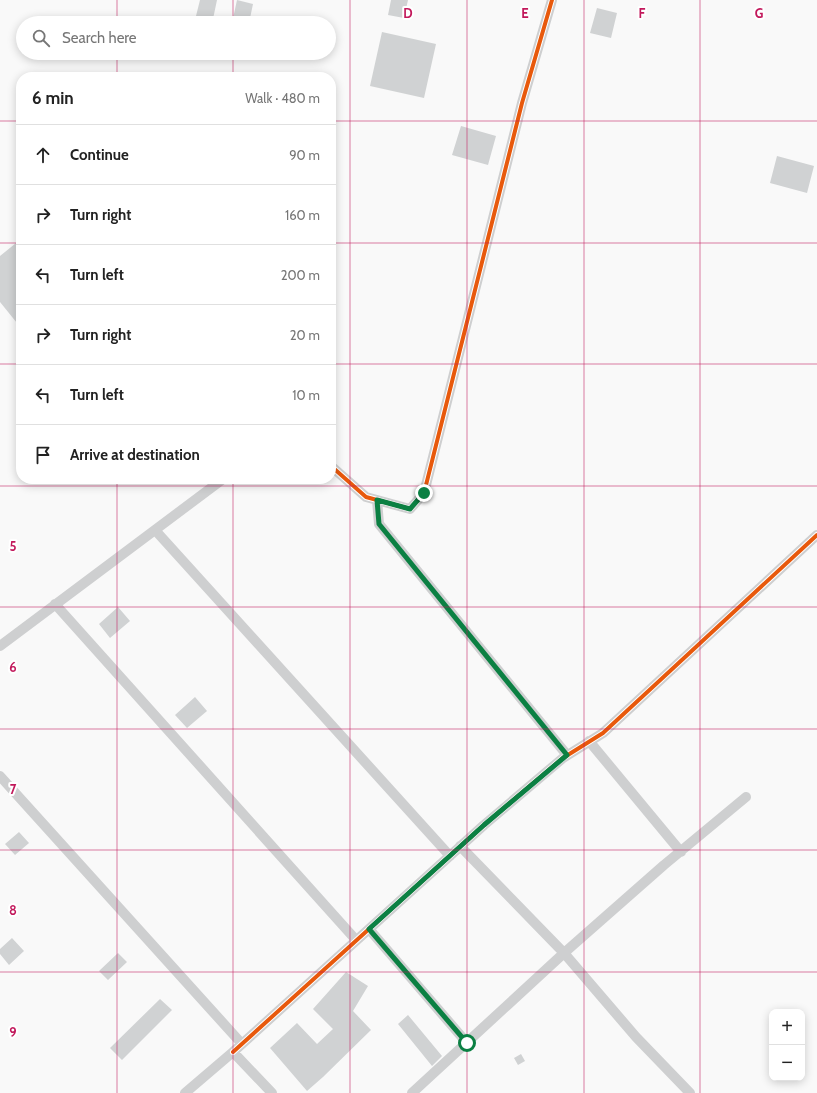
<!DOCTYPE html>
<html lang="en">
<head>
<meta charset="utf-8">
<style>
  body { margin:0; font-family:Cabin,sans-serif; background:#f6f6f6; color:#222 }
  .controls { position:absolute; right:12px; bottom:12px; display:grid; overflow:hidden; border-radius:8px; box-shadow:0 2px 10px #0003 }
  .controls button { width:36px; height:36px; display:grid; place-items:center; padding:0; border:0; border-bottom:1px solid #e0e0e0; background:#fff; color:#222; font:20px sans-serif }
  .stop { position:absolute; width:12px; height:12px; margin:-9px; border:3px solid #0b8043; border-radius:50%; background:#fff }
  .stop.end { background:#0b8043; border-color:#fff; box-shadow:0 1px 4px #0008 }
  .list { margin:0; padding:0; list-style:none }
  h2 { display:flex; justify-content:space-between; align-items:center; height:52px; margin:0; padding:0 16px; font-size:17px }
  h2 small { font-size:13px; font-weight:400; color:#767676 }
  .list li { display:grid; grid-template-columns:26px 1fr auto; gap:12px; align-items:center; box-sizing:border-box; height:60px; padding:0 16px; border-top:1px solid #e0e0e0 }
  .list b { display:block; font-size:15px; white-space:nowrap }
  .list em { font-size:13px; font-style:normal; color:#767676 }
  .icon { flex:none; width:22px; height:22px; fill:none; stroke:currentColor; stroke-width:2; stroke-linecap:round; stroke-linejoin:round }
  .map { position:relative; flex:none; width:817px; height:1093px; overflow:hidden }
  .search { position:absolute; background:#fff; box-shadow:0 2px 10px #0003; left:16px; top:16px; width:320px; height:44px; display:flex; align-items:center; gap:10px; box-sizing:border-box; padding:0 14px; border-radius:22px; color:#767676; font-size:15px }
  .panel { position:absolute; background:#fff; box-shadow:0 2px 10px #0003; left:16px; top:72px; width:320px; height:412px; border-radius:16px }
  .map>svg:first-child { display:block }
  .building { fill:#d0d2d3 }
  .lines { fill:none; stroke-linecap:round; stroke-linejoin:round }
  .street { stroke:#cecfd0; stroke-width:10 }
  .cycleway-casing { stroke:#fff; stroke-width:6 }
  .cycleway { stroke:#e8590c; stroke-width:4 }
  .route { stroke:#0b8043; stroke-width:5 }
  .grid { fill:none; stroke:#c2185b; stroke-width:1; stroke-opacity:0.55 }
  .grid-label { font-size:13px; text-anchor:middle; font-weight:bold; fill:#c2185b; stroke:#fff; stroke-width:4; stroke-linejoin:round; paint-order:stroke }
</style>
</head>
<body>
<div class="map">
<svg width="817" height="1093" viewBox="0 0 817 1093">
  <rect width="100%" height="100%" fill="#f9f9f9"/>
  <path class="building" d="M200,0H217L213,19L196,16Z
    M237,0L253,4L249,23H232Z
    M391,0H408L404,18L388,15Z
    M597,8L617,13L611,38L590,33Z
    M382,32L436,44L424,98L370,86Z
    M461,126L496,136L488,165L452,155Z
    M777,156L814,166L807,193L770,183Z
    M21,239V328L0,302V256Z
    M118,607L130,621L110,638L99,624Z
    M195,697L207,711L187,728L175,715Z
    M19,832L29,843L15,855L5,844Z
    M12,938L24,951L9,965L0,954V949Z
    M118,953L127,962L108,980L99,971Z
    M346,972L368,986L353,1011L371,1030L323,1077L307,1091L270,1048L297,1023L317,1044L333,1029L313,1009Z
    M160,999L172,1010L122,1060L110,1048Z
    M408,1015L442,1056L432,1066L398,1024Z
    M521,1054L525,1061L518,1065L514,1058Z"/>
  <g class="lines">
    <path class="street" d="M331,466L366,497L410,509L424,493L522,103L552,0
      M377,500L379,524L567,755
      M155,530L450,856
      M55,604L356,940
      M0,646L223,479
      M589,741L681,852
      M0,776L242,1044
      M369,929L467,1043
      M233,1052L484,825L563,758L603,733L817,535
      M185,1093L233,1052L272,1093
      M412,1093L564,953L460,846
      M690,1093L636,1037L564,953L664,865L746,797"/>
    <g class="cycleway-casing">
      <path id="cycleway" d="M331,466L366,497L410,509L424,493L522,103L552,0
        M233,1052L484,825L563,758L603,733L817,535"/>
    </g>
    <use href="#cycleway" class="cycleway"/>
  </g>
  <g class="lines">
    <path class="route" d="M424,493L410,509L377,500L379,524L567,755L484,825L369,929L467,1043"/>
  </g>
  <path class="grid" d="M117,0V23M233,0V23M350,0V1093M467,0V1093M584,0V1093M700,0V1093M117,53V77M233,53V77M0,121H21M331,121H817M0,243H21M331,243H817M0,364H21M331,364H817M117,479V1093M233,479V1093M0,486H817M0,607H817M0,729H817M0,850H817M0,972H817"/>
  <g class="grid-label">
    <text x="408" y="18">D</text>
    <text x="525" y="18">E</text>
    <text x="642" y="18">F</text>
    <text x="759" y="18">G</text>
    <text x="13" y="551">5</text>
    <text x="13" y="672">6</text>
    <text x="13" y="794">7</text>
    <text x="13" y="915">8</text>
    <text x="13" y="1037">9</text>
  </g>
</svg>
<div class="controls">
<button>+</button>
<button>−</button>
</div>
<div class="stop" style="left:467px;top:1043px"></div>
<div class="stop end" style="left:424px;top:493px"></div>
<div class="search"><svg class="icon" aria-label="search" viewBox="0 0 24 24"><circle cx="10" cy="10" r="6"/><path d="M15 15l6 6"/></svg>Search here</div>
<section class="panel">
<h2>6 min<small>Walk · 480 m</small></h2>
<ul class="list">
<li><svg class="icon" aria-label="ahead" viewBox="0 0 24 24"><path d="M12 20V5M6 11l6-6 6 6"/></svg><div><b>Continue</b></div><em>90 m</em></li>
<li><svg class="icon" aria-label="right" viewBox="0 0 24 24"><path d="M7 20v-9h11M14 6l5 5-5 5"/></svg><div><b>Turn right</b></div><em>160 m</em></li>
<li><svg class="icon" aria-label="left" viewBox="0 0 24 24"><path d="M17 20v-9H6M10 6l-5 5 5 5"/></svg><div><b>Turn left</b></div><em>200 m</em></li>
<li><svg class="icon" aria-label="right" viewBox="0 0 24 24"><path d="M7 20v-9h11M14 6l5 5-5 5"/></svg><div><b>Turn right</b></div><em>20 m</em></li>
<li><svg class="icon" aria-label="left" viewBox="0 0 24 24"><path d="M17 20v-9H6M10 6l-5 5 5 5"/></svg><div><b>Turn left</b></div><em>10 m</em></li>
<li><svg class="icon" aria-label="arrive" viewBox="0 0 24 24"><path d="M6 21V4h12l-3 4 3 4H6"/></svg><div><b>Arrive at destination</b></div></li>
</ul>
</section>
</div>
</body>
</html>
